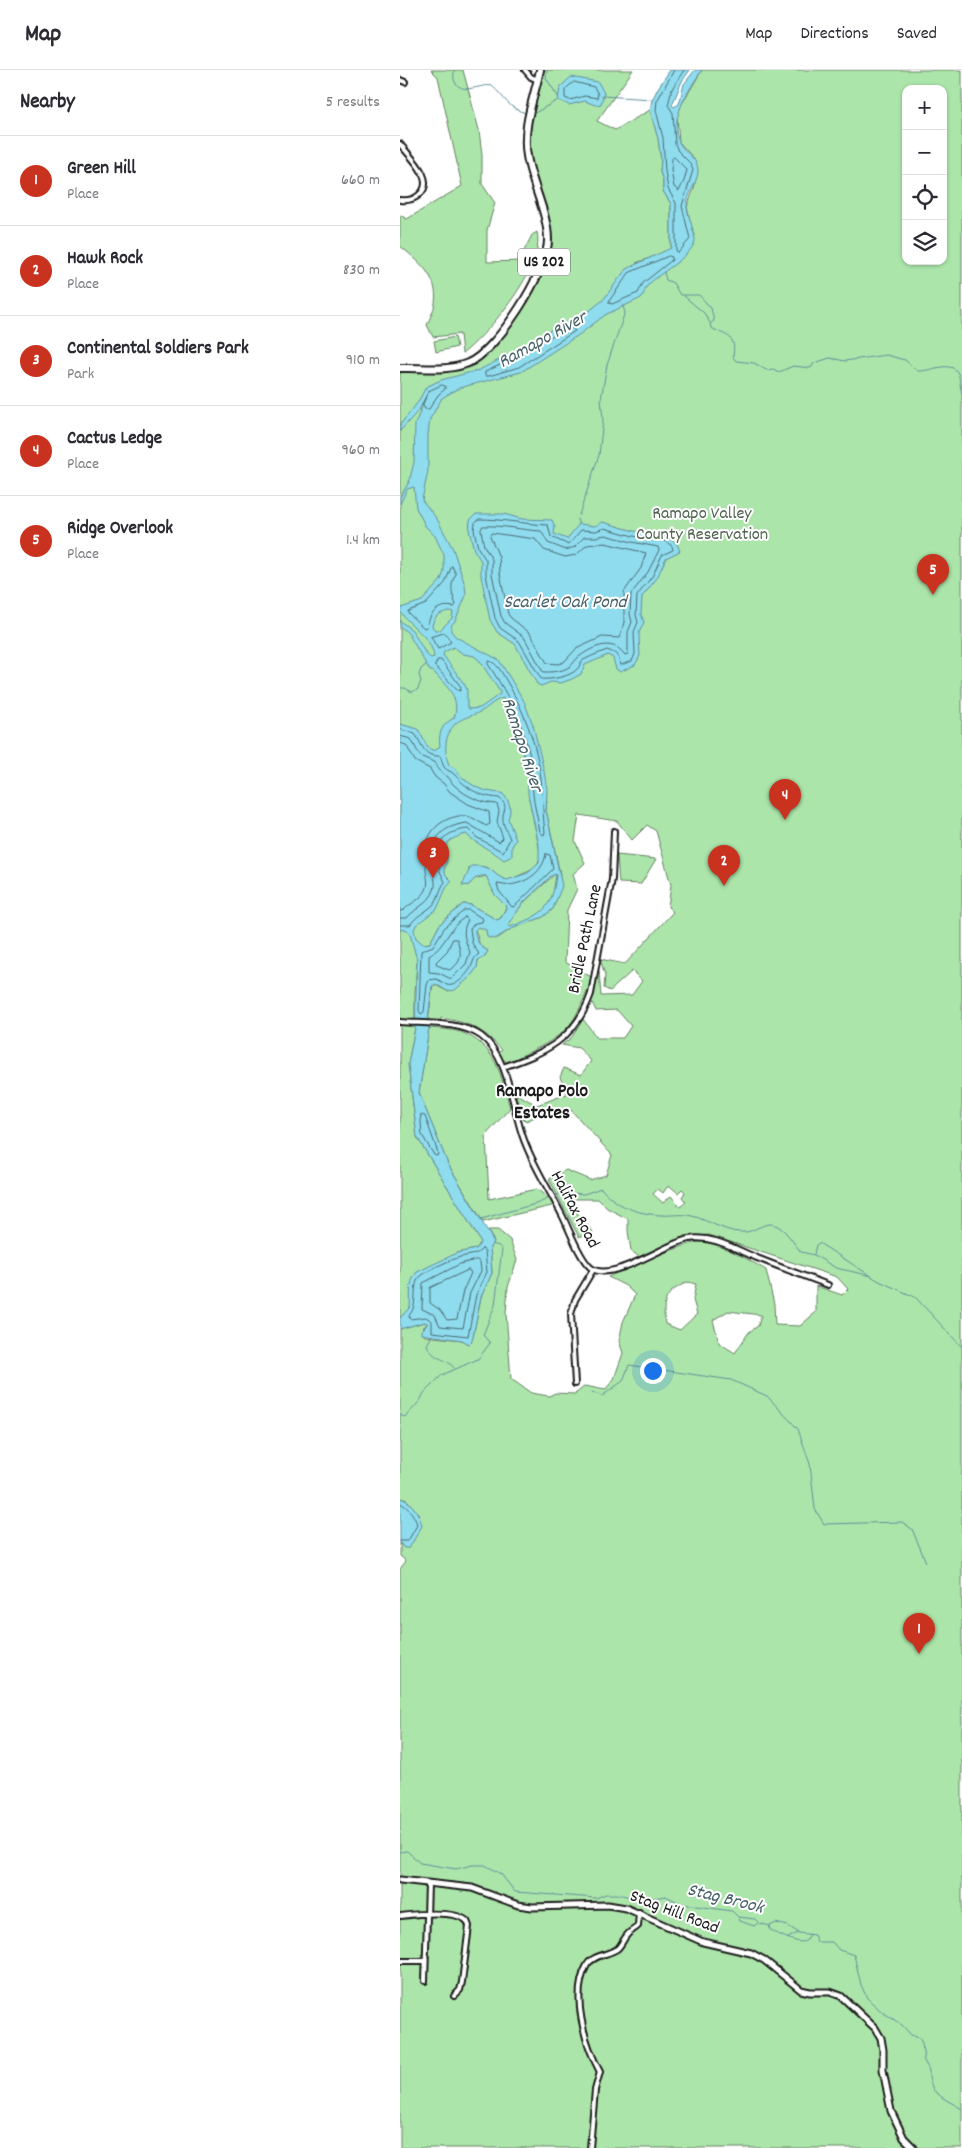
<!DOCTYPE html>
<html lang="en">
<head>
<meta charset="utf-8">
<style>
  body { margin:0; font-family:Dekko,sans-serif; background:#f7f7f7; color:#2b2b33 }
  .controls { position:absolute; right:15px; top:15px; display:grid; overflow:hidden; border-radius:10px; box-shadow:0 1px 4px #0004 }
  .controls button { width:45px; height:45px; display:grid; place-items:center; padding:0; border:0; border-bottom:1px solid #e1e1e2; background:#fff; color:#2b2b33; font:25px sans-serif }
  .you { position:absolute; left:252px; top:1300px; width:18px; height:18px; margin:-12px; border:4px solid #fff; border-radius:50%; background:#1a73e8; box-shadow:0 0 0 8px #1a73e833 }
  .badge { display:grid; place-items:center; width:32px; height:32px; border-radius:50%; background:#c8321e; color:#fff; font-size:16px; font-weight:700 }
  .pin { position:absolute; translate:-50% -41px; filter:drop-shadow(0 1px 2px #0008) }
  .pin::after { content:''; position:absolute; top:26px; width:18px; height:15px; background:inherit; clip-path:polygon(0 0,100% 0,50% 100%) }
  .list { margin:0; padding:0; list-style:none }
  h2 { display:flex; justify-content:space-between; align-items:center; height:65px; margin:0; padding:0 20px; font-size:21px }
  h2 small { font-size:16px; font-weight:400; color:#7c7c81 }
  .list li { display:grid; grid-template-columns:32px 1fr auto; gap:15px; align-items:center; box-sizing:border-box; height:90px; padding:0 20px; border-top:1px solid #e1e1e2 }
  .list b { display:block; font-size:19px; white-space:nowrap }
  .list p { margin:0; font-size:16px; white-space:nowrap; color:#7c7c81 }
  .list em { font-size:16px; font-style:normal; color:#7c7c81 }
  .icon { flex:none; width:28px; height:28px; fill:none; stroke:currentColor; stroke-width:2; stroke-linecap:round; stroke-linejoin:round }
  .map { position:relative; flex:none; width:562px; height:2078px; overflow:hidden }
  header { display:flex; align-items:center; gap:30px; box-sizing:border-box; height:70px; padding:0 25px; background:#fff; border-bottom:1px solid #e1e1e2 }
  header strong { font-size:24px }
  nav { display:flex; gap:28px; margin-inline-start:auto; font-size:18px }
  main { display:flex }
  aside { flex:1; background:#fff }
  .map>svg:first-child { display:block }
  .green { fill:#ace5aa; stroke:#648063; fill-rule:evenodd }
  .water { fill:#8fdcef; stroke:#618f9b; fill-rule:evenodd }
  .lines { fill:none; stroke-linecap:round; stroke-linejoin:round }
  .shore { stroke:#4a6970; stroke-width:1 }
  .stream { stroke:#618f9b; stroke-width:1 }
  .minor-casing { stroke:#1c1c1c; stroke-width:8 }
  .tertiary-casing { stroke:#1c1c1c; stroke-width:9 }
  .primary-casing { stroke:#1c1c1c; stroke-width:10 }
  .minor { stroke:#fff; stroke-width:4 }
  .tertiary { stroke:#fff; stroke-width:5 }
  .primary { stroke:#fff; stroke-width:6 }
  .labels { text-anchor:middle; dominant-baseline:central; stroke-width:4; stroke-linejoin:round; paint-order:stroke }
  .shield { fill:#fff; stroke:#606060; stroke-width:1 }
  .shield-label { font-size:16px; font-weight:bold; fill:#1c1c1c }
  .park-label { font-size:18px; fill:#4e624e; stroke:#fff }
  .street-label { font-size:18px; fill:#1c1c1c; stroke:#fff }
  .water-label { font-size:19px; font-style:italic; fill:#445f66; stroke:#fff }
  .neighbourhood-label { font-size:19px; font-weight:bold; fill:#1c1c1c; stroke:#fff }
</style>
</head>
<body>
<header>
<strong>Map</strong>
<nav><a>Map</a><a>Directions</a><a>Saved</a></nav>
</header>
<main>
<aside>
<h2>Nearby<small>5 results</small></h2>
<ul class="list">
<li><span class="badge">1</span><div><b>Green Hill</b><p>Place</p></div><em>660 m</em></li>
<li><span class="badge">2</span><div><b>Hawk Rock</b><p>Place</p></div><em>830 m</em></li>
<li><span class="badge">3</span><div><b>Continental Soldiers Park</b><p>Park</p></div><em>910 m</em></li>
<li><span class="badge">4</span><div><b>Cactus Ledge</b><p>Place</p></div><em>960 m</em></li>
<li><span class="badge">5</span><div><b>Ridge Overlook</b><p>Place</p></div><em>1.4 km</em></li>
</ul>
</aside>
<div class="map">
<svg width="562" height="2078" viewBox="0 0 562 2078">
  <rect width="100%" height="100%" fill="#fff"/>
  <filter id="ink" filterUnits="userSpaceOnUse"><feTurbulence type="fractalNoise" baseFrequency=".02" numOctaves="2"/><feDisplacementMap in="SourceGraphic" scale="10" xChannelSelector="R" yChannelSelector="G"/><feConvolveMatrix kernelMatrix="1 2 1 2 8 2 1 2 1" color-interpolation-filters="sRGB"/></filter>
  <g filter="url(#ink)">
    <path class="green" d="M31,0H63L79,60L82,85V114L95,133L87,160V192L119,191L132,165L137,162C146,196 88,264 62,284L60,264L33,267L27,255C30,248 34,240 35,233C39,206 18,191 0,176V145L7,149L62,116L38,7Z
      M140,0H233L197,51L215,60L250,40L258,68L261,90L260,102L263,110V121L271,134V178L266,182L236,193L277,192L290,178L295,165L292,160L287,137L295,115L294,89L279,72L277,46L280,37L302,0H562V2078H0V1499L6,1491L0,1486V1473L4,1478L20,1446L7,1430L0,1428V1259L24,1252L27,1253L21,1261L25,1266L62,1270L69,1274L72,1271L81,1227L92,1203L90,1177L94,1172L88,1160H98L110,1170L117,1190L108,1217L106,1243L111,1309L131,1323L149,1326L155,1323L175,1324L185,1316L205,1320L214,1309L223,1283L219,1271L223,1252L235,1225L226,1216L208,1207C224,1200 290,1170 302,1172C325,1175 347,1189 366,1200L374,1234L375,1255L400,1256L416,1242V1216L442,1225L448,1219L437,1207L309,1165L274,1170L241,1188L231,1181L228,1161V1149L207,1138L198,1129H172L173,1138L193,1162L179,1167L149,1109L166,1100L190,1110L206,1105L212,1085L171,1040L148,1041L126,1051L121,1046L116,1024L137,1035L167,1024L160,1007L164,998L181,1005L191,991L179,978L162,975L172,967L183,949L197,968H223L231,956L217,940L196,941L190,928L199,901L201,926L232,925L242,911L232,901L210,921L204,918L205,905L200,889L225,894L273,842L268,837L271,815L256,761L247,755L232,770L217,751L179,745L175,771L185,793L173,804L177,819L167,840L165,892L193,908C187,921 182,935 175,947C162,970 131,981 108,992L103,990L98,983L102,980C82,958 70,953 41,948L39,953L28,952L33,914L47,921L77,898L78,890L84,887L88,881L80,876L75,859L78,857L83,858L98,868L111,859L143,847L153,839L160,804L146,740L147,730L129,728L141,787L136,798L107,811C87,803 96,793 69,798V805L62,814L69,815L74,809L86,806L92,816L93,821L105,835L106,837L101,848L97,850L71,835L63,834L40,854L30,873L23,874L18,872L15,924V958L8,994L17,1067L81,1172L76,1179L57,1183L11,1214V1237L0,1248V303L37,298L77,288L113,245L147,179L126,63ZM506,19H543V191H506ZM267,1117H271L278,1123L282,1119L285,1122L282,1127L286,1132L280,1137L271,1126L263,1133L253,1124L258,1119L263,1123ZM288,1212L296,1214L293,1230L297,1244L280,1260L265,1254C262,1230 265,1222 288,1212ZM328,1241L361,1245L358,1256L349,1262L335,1283L319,1273L313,1250Z
      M55,267L57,277L36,282L34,271Z
      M217,785L256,789L241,814L219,813Z
      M156,803C153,842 142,844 110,858L108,856L122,834Z
      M29,958C39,959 51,959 61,962C96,975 101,1005 110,1038L86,1065L89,1129L137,1119L156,1135L83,1152L48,1094L19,1023Z"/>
    <path class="water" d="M270,0H290L282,11L272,35L274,37L279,34L284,14L295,0H302C289,19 265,54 282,77C288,85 299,90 298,102C297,114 286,125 287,138C288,145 296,167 295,171C290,188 259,203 248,215C244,219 245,224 241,228L205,245L180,264L121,302L59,318L42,328L30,349L28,365V401L22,430L37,449L53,479L65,515L66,525L63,533L55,551L51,556V561L56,567L99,590L124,631L133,655L144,701L147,719L146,740L162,816L153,839L143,847L111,859L95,869L87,867L86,860L78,857L75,860C75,870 80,877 88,881L84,887L78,890L77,898L69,908L55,920L47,921L36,914L32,916L28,950L29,958L19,1023L48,1094L94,1172L90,1177L92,1203L81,1227L72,1271L69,1274L62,1270L21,1264V1261L27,1255V1253L24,1252L0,1259V1248L10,1237C11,1225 8,1212 17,1202L57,1183L76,1179L81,1172L17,1067L8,994L15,958L17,890L10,864L6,859L0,860V654L18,659L28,678L35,681L40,676C38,663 42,654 54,648C61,626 46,617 33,601H30L8,563L0,556V551L12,560L26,584L31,588L34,587C31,566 10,557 0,541L1,538L22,531L41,510L44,501V485L35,466L26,457L16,438L14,417L7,419L0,434V427L9,412L14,392L15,354L29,320L19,340L0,361V355L18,332L26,317L41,310L79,300L119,280L157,256L174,253L203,230L226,199L271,178V134L263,121V110L260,102L261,90L258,69L250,40L252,30L258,18ZM49,541L53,542L52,548L40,560H35L32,556C34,546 39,543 49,541ZM54,577L63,584L74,586L80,591L100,622V624L80,638L69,639L67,636V620L65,615L43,585L44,582ZM103,628L112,643L128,700V724L139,776V793L128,803L107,810C89,804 95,795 71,796L62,816L69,815C74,809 78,805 86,806L95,825L105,835L106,838L101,848L97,850L71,835L63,834L40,854L30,873L23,874L16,868L14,860L16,855L37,839L46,818L52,811L46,805L44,799C55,778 32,774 66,764C77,775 92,780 104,790L112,786V776L116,770L108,749C112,739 110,731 102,723C86,722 77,719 64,709C57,703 58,699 49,695C44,681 44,666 55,654C61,648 72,646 80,642C88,638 93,631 103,628ZM156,804C153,840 141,845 110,857L108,856L122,834L151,806Z
      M171,7L198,12L204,23L201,34L195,35L185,31L169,35L158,30L160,17Z
      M76,444H104L122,449L152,450L155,457L154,464L167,469L179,454L195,456L203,452L234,461L267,466L277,474L280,481L266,488L257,508L242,527L241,544L244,552L239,563L240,586L235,595L220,602L216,599L213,588L208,585L185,595L181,604L172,609L161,613L151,612L141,616L137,614L115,574L97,562L90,550L81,506V491L74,480L69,460L70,450Z
      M0,1428C12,1431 20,1445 22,1456L9,1478H4L0,1473Z"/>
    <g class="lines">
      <path class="shore" d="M274,0L257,31L256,40L263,68L265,101L268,119L276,133V180L278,183L290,169L282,136L293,100L290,93L278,81L275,74L273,43L268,35L272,19L284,0
        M174,12L194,17L198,24L197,28L185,26L170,30L165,28V20Z
        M274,87L287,100L284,111L279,121L274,117L271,100L272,89Z
        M269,186L272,187V190L243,213L238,223L212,234L209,233V231L229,203Z
        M165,258H173L175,261L119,297L89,306H85V302L121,285Z
        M42,315L45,316V319L38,325L29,339H25L22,334L29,321Z
        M79,449C102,449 124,454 148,455L151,467L167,474L171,472L181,460L196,461L204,458L233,466L265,471L272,476L273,480L262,485L253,505L237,526L236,545L238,552L234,562L235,584L232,591L221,595L217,584L207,580C200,583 187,587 181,592C179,595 180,597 177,599C171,607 149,610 141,609L119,571L100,558L95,548L86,505V490L78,478L74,460L75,453Z
        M83,456C103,455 121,460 141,461L148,473L166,480L175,477L184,467H196L205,465L232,472L258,477L259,480L248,502L231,524L230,544L232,552L228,562V584L225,585C213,568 194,576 180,586C175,589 174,594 169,597C161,602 152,602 143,602L124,567L105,553L101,546L92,504V489L84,476L81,460Z
        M92,463L135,469L144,480L165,487L176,485L187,475L205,473L246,483L241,498L224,522V552L220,568L202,567L176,579L164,592L158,594L147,593L130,563L111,548L108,544L100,503L99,487L90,466Z
        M52,496L56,504C49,515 52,524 56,535L54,537C38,534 30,542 27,557L24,558L8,543V541L26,534L45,513Z
        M45,563L51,572L38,579L31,567Z
        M38,590H41L61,617L60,621L57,620L35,596Z
        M89,591C97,592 102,603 106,610C125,642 140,682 142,720C143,735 143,748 145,762L144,765L140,762C138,749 134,736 133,724C132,715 134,705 132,696C124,655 111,629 88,594Z
        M0,659L15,664C23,675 23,687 40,686C42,689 42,694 44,697C47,701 51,701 54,704C68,720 79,726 99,728C110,737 102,740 103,750C103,756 108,763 110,769L103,782L76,767L68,759C56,760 40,765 40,779C40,790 43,786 39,799L45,812C39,819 39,830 32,836C24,843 16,846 10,855H0
        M0,666L11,669L20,686L36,693C39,701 41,702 48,707C51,710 52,714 55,716C67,727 82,733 97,734L99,741L97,752L103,768L99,772L67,753C51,755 34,762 34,780C34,784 37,787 36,791C34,798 34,791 33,798C33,807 37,811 34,820C29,834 16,837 7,848H0
        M0,673L6,675L15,691L30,699L35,707L44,714L50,722L68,734L89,742L90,754L86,756C71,747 67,742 48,749C35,755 27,765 26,779C26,783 28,787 28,790C27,794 25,797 26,801C27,809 29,813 26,820C21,830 10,833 4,840L0,841
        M146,784L150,785L153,799L115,836L112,837L99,821L97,814C101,814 105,816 109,815C127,813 143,802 146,784Z
        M65,840H69L83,849L82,852L75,853L70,859L72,873L79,884C73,888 74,891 71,897C68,904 55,918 47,915C43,913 40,910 36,909L29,910L27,915L24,942L21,944L19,941L21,881L33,876L45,857Z
        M65,847L68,850C61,861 65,871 70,882L66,894L51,909L39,903L29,902V886C46,876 47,859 65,847Z
        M53,869H57C61,883 64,892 49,900L37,895L36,892L47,881Z
        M21,1045L25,1046L38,1083L37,1086L34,1085L22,1065Z
        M82,1179L85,1181L87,1202L76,1225L68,1266L32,1262V1251L26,1247L10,1249L9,1246C20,1233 10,1214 21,1206C31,1198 48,1191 60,1187C68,1185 76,1186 82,1179Z
        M77,1190L80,1192L81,1201L70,1223L63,1258L40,1256L35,1245L22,1239L23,1213L60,1194Z
        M69,1200L71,1203L63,1221L57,1249L47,1250L40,1240L30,1233V1218Z
        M0,1433C8,1436 16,1448 17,1455L8,1471H0"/>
      <path class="stream" d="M54,0C54,3 53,9 55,12C63,26 82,13 92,16C105,27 108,39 126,43
        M147,0L146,8L159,28
        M202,26L253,29
        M133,44L158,30
        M264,202L266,210L273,213L280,225H299L311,238L314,251L310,254L311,258C329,267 336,265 333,287L336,291L354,293L366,300L373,299L379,302L393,296L411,298L414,293L430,288L445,291L486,285L505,290L518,301C530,302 554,288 559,306C560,312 560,317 562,323
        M284,226L304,243L310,253
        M179,445L199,385L203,350L201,329L207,295L225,242L222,234
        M177,449L179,454
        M0,618H5L12,622L18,619L21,611L19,605L21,599L26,595
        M81,1149L139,1133L155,1125L169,1123L184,1124L201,1118C215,1136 238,1144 261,1145C271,1146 282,1143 292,1146C309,1150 327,1164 346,1162C355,1161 366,1151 375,1155C386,1159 393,1173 401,1182L414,1185L436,1198L472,1206
        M414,1184L416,1175L419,1173L479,1211L515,1227L562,1277
        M31,1267L27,1275C35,1292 47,1287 54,1298
        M192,1322L202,1326L223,1311L229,1295L331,1310L367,1326L398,1359L410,1394L415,1439L424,1454L502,1452L512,1459L526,1492
        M0,1345L5,1347L20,1331L24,1323L42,1305L78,1289L90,1273L83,1265L95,1235L102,1179L99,1176L92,1174
        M0,1782L7,1781L20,1793L56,1799L72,1795H85L101,1804L115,1822L196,1828L206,1824H218L242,1830L266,1826L282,1834L332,1841L338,1847L355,1849L359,1853L370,1856L376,1853L388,1856L399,1863L414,1865L417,1872H432L439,1880L454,1885L461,1915L467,1928L481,1941L502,1955L511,1965L519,1968L522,1973L524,1991L529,2000V2008L533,2020L543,2028L562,2039
        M339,1848L340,1851L354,1856L358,1853
        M370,1856L369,1859C375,1863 398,1875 405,1871C407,1870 409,1866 410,1864
        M388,1868L398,1863"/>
      <g class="minor-casing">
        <path id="minor" d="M125,0L131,7L138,10
          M0,10L5,12
          M0,74C10,87 37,110 19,125C13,130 7,131 0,130
          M0,952C26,954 59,951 81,966C109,986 112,1039 124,1070C134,1097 150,1121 163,1147C170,1161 179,1187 190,1197C209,1215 266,1173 289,1169C313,1165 335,1179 357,1188C380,1197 404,1206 428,1215
          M103,997C146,982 175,970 191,924L212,809L214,761
          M175,1314L171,1244L175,1230L193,1200
          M1,1846C17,1844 55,1840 67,1851L69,1856L62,1912L60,1920L54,1926
          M0,1891H25
          M25,1911L28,1814
          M190,2078L195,2020L200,2002C185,1974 170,1925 187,1895C193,1885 208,1885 217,1879C222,1875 224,1867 229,1863C231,1861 235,1859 238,1856L239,1842"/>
      </g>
      <g class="tertiary-casing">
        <path id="tertiary" d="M0,1810L72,1818L118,1835L132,1837L208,1835L226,1838L303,1872L351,1883L364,1890L401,1920L410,1922H430L441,1926L475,1958L481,1968L483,1980V2000L491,2041L504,2068L514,2078"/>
      </g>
      <g class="primary-casing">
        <path id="primary" d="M0,298C22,297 47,302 68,293C96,282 148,201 148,170C148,143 131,113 127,86C122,57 134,28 140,0"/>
      </g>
      <use href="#minor" class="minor"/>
      <use href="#tertiary" class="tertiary"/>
      <use href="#primary" class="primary"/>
    </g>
  </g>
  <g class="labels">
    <rect class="shield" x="118" y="178.5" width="52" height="27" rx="4"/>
    <g class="shield-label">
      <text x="144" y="192">US 202</text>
    </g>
    <g class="park-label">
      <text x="302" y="444">Ramapo Valley<tspan x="302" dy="21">County Reservation</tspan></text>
    </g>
    <g class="street-label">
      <text transform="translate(186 869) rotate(-78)">Bridle Path Lane</text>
      <text transform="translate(174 1140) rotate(62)">Halifax Road</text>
      <text transform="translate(274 1843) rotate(21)">Stag Hill Road</text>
    </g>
    <g class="water-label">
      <text transform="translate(143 271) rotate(-29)">Ramapo River</text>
      <text x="165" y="533">Scarlet Oak Pond</text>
      <text transform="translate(121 675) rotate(72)">Ramapo River</text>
      <text transform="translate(325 1830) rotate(14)">Stag Brook</text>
    </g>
    <g class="neighbourhood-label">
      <text x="142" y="1022">Ramapo Polo<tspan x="142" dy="22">Estates</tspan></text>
    </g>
  </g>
</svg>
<div class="controls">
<button>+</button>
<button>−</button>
<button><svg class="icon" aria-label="locate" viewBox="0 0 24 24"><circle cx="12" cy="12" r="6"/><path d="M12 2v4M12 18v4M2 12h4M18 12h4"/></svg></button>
<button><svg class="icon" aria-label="layers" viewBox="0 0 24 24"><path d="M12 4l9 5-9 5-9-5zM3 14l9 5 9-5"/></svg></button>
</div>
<div class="you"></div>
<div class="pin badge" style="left:519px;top:1584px">1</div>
<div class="pin badge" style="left:324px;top:816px">2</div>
<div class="pin badge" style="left:33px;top:808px">3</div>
<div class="pin badge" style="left:385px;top:750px">4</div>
<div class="pin badge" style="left:533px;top:525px">5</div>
</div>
</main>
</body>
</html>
